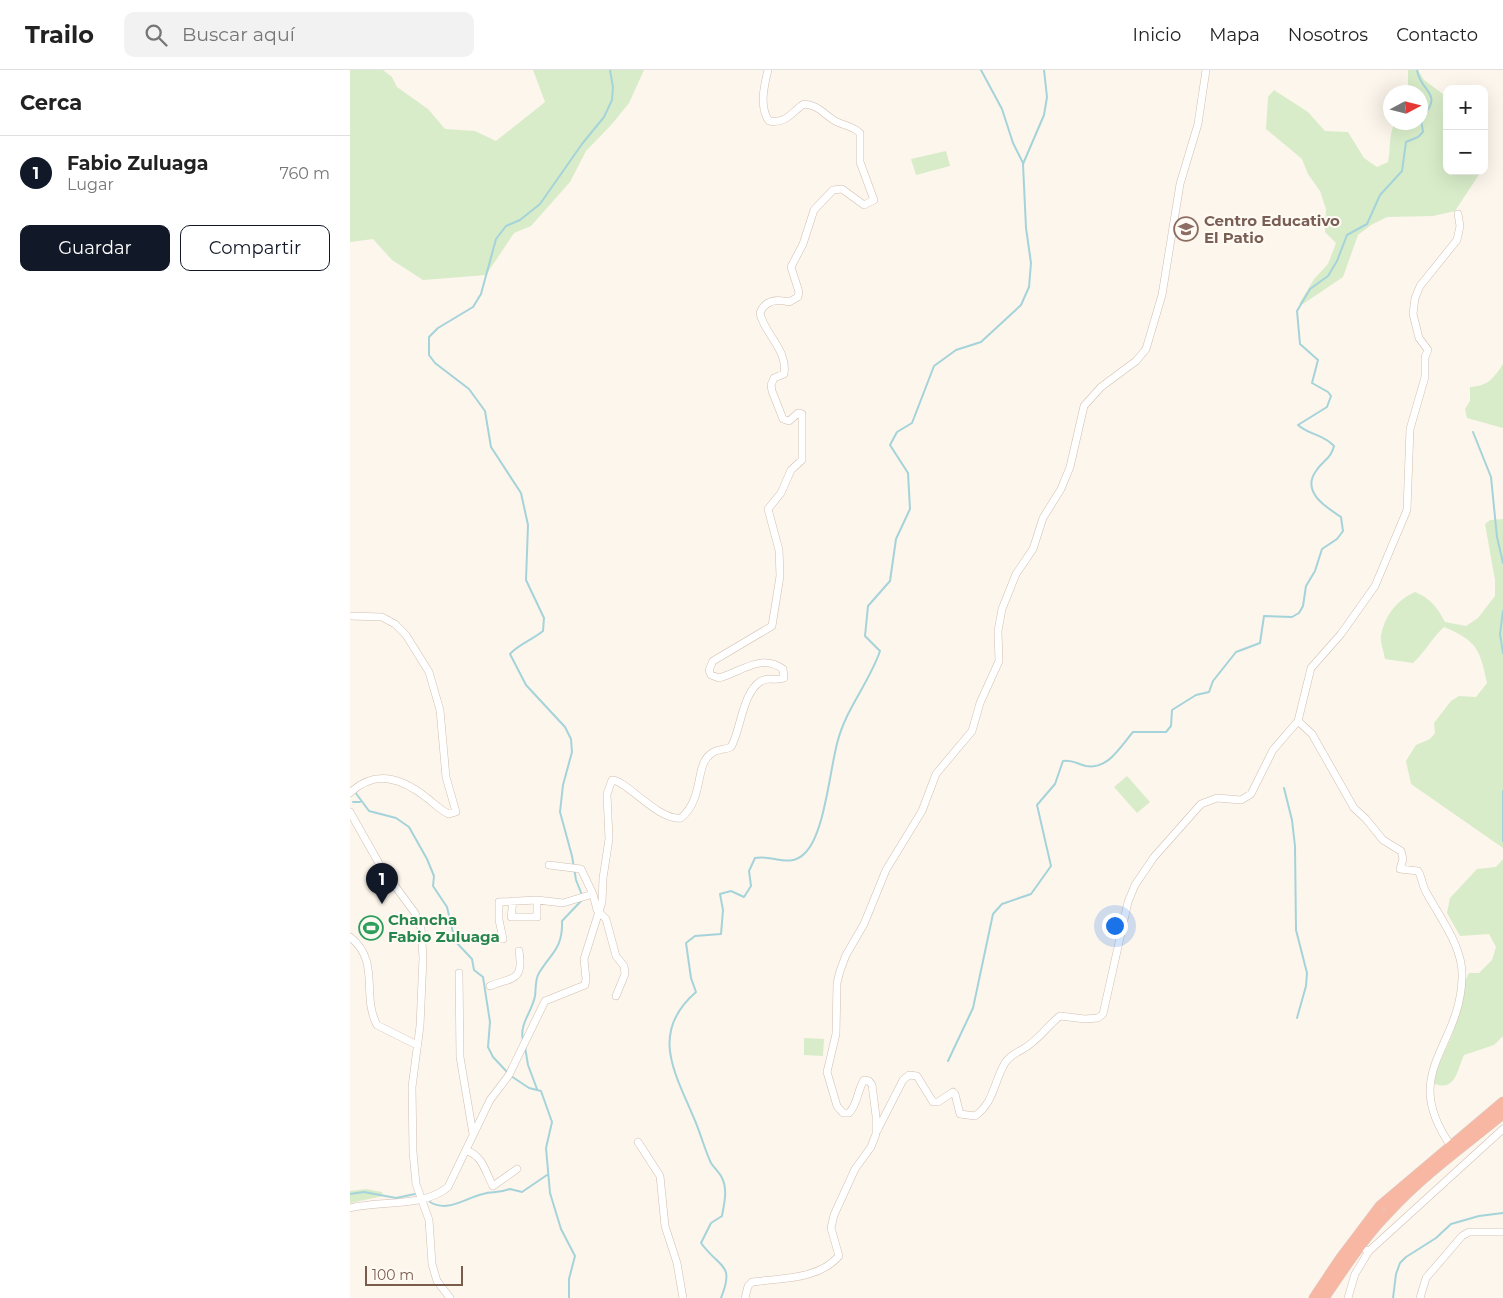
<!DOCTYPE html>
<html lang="es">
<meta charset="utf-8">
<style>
body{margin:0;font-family:Montserrat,sans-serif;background:#f2f2f2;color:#222}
.controls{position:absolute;right:15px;top:15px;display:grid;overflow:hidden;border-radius:10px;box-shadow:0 5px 20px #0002}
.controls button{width:45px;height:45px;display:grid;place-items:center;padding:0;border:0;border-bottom:1px solid #e0e0e0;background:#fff;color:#222;font:25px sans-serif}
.compass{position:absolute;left:1033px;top:15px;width:45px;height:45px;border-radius:50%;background:#fff;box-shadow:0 5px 20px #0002;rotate:83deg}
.scale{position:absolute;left:15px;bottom:12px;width:98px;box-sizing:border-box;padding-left:5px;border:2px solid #7a5c4d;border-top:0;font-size:14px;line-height:18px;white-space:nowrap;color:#7a5c4d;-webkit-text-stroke:4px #fffaf3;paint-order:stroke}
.you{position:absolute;left:764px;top:855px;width:18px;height:18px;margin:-12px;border:4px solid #fff;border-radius:50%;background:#1a73e8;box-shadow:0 0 0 8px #1a73e833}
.badge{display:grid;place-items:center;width:32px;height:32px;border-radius:50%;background:#111827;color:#fff;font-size:16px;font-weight:700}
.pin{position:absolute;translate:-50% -41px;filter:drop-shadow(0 1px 2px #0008)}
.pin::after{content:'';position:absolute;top:26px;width:18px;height:15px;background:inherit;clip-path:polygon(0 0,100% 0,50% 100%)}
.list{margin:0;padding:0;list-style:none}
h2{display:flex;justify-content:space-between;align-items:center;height:65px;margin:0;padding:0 20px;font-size:21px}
h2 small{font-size:16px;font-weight:400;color:#767676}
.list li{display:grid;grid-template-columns:32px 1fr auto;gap:15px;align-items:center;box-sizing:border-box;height:75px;padding:0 20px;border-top:1px solid #e0e0e0}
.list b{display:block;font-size:19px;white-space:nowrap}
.list p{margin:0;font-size:16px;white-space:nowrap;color:#767676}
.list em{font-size:16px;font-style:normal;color:#767676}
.actions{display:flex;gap:10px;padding:15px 20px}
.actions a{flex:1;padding:11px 0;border:1px solid #111827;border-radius:10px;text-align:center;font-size:18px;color:#111827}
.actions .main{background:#111827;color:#fff}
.icon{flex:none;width:28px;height:28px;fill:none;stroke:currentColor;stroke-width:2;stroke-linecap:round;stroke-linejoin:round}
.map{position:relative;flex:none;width:1153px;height:1228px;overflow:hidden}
header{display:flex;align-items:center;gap:30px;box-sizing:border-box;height:70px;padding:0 25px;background:#fff;border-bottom:1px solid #e0e0e0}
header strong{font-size:24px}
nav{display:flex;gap:28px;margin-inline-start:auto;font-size:18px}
.search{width:350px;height:45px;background:#f2f2f2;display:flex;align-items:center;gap:12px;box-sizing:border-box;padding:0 18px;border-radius:10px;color:#767676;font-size:19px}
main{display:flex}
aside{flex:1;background:#fff}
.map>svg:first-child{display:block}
.green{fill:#d8ecc9}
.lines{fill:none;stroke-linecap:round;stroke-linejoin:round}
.stream{stroke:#a5d3da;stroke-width:2}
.minor-casing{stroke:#d1beb0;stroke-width:8}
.highway-casing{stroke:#dad1cd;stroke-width:11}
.minor{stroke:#fff;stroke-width:7}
.highway{stroke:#f7b7a3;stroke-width:10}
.labels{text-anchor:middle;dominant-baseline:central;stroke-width:4;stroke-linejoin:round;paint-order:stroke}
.education-label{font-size:15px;font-weight:bold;fill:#785e54;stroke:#fffaf3;text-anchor:start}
.leisure-label{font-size:15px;font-weight:bold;fill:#27864d;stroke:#fffaf3;text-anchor:start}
</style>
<header>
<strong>Trailo</strong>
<div class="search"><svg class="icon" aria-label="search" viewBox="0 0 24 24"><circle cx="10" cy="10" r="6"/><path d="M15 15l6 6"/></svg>Buscar aquí</div>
<nav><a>Inicio</a><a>Mapa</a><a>Nosotros</a><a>Contacto</a></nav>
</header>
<main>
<aside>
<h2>Cerca<small></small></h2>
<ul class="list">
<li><span class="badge">1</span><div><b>Fabio Zuluaga</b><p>Lugar</p></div><em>760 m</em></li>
</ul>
<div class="actions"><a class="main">Guardar</a><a>Compartir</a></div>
</aside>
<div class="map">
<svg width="1153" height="1228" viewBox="0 0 1153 1228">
<rect width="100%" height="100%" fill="#fdf6ec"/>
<path class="green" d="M0,0h33l9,7 5,10 31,22 17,20 30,2 21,10 49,-39 -12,-32h111l-15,33 -17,21 -26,27 -16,31 -39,44 -17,7 -28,42 -63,5 -31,-20 -19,-21 -23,3z
M1058,0h10l6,10 23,17v74h33v2l-25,38 -22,5 -46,1 -16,8 -13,10 -15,42 -40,27h-4l15,-25 14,-15 8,-21 -11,-11 1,-23 -6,-18 -12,-17 -6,-15 -36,-30 2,-32 6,-7 34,22 17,19 23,1 16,26 13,9 11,-5c3,-15 0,-26 7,-39l25,-1v-30h-12z
M596,81l4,15 -34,9 -5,-16z
M1153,294v64l-36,-10 -2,-9 5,-8v-14c18,-1 24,-9 33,-23z
M1153,449v329l-92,-64 -5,-23 10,-16 14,-6 5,-6 -1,-10 17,-22 8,-5 17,1 11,-14c-7,-34 -10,-42 -43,-56 -12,11 -19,25 -31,36l-28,-4c-1,-7 -5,-17 -4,-24 4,-20 16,-35 34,-43 15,6 23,16 30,30l21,4 12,-8 17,-22v-16l-10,-56 5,-4z
M777,706l23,26 -13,11 -23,-26z
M1153,789v177l-9,9 -30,10c-6,12 -8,39 -31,28v-6l20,-44 13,-54 3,-6h10l13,-13 4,-13 -7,-13 -29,2 -13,-23 3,-15 27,-29 19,-2z
M24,846l9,13 -16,11 -9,-13z
M454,968l20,1 -1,17 -19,-1z
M16,1119l16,3 1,4 -33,7v-12z"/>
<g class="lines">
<path class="stream" d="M631,0l21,39 11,34 10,20
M1123,362l18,45 6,60 6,26
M1153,541l-3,23 3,19
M934,718l8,32 3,26 1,84 11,43 -1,13 -9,32
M1153,721v50
M5,722l14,19 27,7 13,9 18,32 7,17 -1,10 14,21 8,34 17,18 2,11 9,7 7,45 -2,25 5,10 15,16
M3,732h7
M232,825l-6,-15 -4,-24 -12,-44 3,-27 9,-33 -1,-13 -6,-12 -39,-42 -16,-31c9,-10 22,-14 33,-23l1,-13 -18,-38 2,-55 -7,-32 -30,-46 -6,-36 -16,-22 -34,-26 -6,-8v-18l9,-9 35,-21 8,-13 15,-55 10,-13 14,-6 20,-16 42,-60 22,-27 8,-17 1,-13 -3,-17
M173,970c-4,-16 9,-28 12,-44 1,-7 0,-17 4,-23 13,-21 24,-25 23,-52l20,-21
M175,977l3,18 9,24
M598,991l25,-53 20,-94 9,-10 29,-10 20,-28 -14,-61 18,-21 8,-23c9,-2 14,3 23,5 22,4 34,-19 47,-34h33l5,-6 1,-16 24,-15 13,-3 4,-11 23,-29 24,-9 4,-27 28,1 7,-4 4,-7 3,-20 9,-15 7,-22 15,-10 6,-8 -2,-14c-15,-10 -40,-25 -25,-46 7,-11 15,-12 18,-25 -11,-12 -25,-11 -36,-21l29,-18 4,-11 -3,-4 -16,-9 6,-23 -18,-16 -3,-33 13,-22 18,-13 9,-15 10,-26 20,-11 13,-29 22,-24 4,-29 12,-5 5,-5 -2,-13c24,-27 0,-25 -4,-49
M161,1006l18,12 12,3 11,31 -6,26 4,45 11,36 14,27 -6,23v19
M0,1124l14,-2 32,6 19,-4
M80,1132c18,11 35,-4 53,-8 10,-3 14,0 27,-5l12,3 25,-17
M371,1228c14,-35 -1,-29 -20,-55l10,-20 11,-7c2,-12 6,-26 0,-38 -2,-5 -8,-10 -11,-15 -7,-15 -11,-32 -18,-47 -19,-45 -43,-84 3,-124l-5,-14 -5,-35 9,-7 26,-2 2,-24 -3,-16 11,-3 13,6 7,-11 -2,-15 6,-13c17,-4 35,11 50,-5 20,-19 25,-86 33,-113 9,-33 31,-57 42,-89l-15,-15 3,-30 22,-25 6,-42 14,-30 -2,-36 -18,-28 7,-13 15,-9 22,-57 22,-16 25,-8 40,-37 8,-18 2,-24 -5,-35 -3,-64 21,-49 3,-18 -3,-27
M1043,1228l3,-24 4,-11 6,-6 30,-19 15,-14 28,-8 24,-3"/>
<g class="minor-casing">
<path id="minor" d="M0,546l32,1 13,7 11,11 23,37 11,38 6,67 10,35 -7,2c-9,-4 -14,-10 -22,-16 -25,-20 -52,-29 -77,-5
M948,651l14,13 42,74 12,11 17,21 18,11 2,8 -3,10 18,2c4,6 4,14 8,21 13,24 38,56 36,86 -2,71 -63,94 -11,168
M0,742l31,55 34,46 6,15 2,30 -3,68 -8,61 1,65 3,32 13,36 3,44 5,17 13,17
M199,795l32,4 12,25 4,16 9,9 10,37 8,10 1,8 -9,22
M163,831l-2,16h26v-17
M0,867c31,24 11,58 27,88l40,20
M153,869l-4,-19v-18l38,-2 26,3 30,-9
M109,903l1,84 13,77
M140,916c22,-9 34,-4 29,-35
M527,1061l26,-51 6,-5 8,1 16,26h5l15,-10 2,2 5,20 15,2c19,-13 19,-35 30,-53 4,-7 11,-10 18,-14 15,-8 24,-23 37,-33l25,3 13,-1 5,-4 25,-112 7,-17 19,-28 47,-53 16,-6 24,2 10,-6 22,-44 25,-29 13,-53 30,-34 34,-48 32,-76 3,-81 15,-52v-20l3,-7 -9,-12 -6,-24 2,-16 5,-12 37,-46 3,-14 -2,-12
M288,1072l22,34 5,50 12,37 6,35
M116,1080c18,7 19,22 27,36l24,-17
M0,1138c29,-8 74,0 98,-21l42,-87 19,-25 36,-74 40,-16 1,-6 -2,-20 18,-57 1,-24 6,-39 -2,-45 5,-14c13,-1 46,41 69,38 24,-20 13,-54 31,-65 5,-4 13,-3 19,-6 10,-17 11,-54 30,-66 8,-4 15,0 23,-3l-1,-9c-22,-16 -42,3 -64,9l-8,-3 -2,-5 4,-9 59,-35 8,-50 -1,-26 -11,-41 13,-16 10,-23 11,-10v-46l-4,-1 -9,8 -6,-2 -11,-28 -1,-6 3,-7 10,-4c4,-25 -20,-40 -24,-61 5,-13 17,-14 29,-11l9,-5 1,-5 -8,-25 12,-23 11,-34 19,-20 9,-1 22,16 10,-5 -14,-38v-29c-9,-8 -16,-7 -25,-12 -12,-7 -16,-16 -31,-17 -13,8 -17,20 -35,17 -10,-14 -5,-35 -1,-51
M1019,1181l134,-122
M395,1228l3,-12 4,-4c30,-4 66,-2 87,-26l-8,-28 3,-13 21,-46 16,-22 5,-13v-18l-4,-31 -3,-4 -5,-1c-7,11 -6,24 -15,33h-6l-6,-7 -10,-34 9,-38 1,-51 3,-12 6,-16 18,-31 22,-54 36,-59 14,-37 36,-43 8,-28 19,-42 -1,-30 4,-22 14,-35 17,-25 10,-31 18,-29 9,-22 14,-61 17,-19 35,-26 10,-12 16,-54 18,-111 18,-60 8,-54
M998,1228l7,-24 14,-23 -3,-1
M1070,1228l6,-20 36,-42 7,-4h34"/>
</g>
<g class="highway-casing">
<path id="highway" d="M964,1228l26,-39 40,-53 123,-104
M974,1228c20,-29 40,-61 65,-86 34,-37 75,-66 114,-98"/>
</g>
<use href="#minor" class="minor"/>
<use href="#highway" class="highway"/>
</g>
<defs>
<g id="school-ring" transform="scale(1.25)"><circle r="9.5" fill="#fffaf3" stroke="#8d6e63" stroke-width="1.5"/><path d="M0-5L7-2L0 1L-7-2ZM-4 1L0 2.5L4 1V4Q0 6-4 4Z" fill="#8d6e63"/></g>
<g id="stadium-ring" transform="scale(1.25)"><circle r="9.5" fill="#fffaf3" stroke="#2e9e5b" stroke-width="1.5"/><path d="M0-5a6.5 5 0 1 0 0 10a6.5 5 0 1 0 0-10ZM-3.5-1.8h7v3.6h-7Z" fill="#2e9e5b"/></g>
</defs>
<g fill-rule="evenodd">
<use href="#school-ring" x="836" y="159"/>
<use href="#stadium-ring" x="21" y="858"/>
</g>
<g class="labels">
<g class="education-label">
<text x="854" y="150">Centro Educativo<tspan x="854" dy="17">El Patio</tspan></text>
</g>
<g class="leisure-label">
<text x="38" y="849">Chancha<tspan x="38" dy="17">Fabio Zuluaga</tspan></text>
</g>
</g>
</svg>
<div class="controls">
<button>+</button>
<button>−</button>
</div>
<svg class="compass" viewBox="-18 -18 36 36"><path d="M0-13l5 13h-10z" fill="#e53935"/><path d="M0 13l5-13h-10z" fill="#767676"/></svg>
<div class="scale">100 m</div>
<div class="you"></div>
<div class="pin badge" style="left:32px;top:834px">1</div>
</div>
</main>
